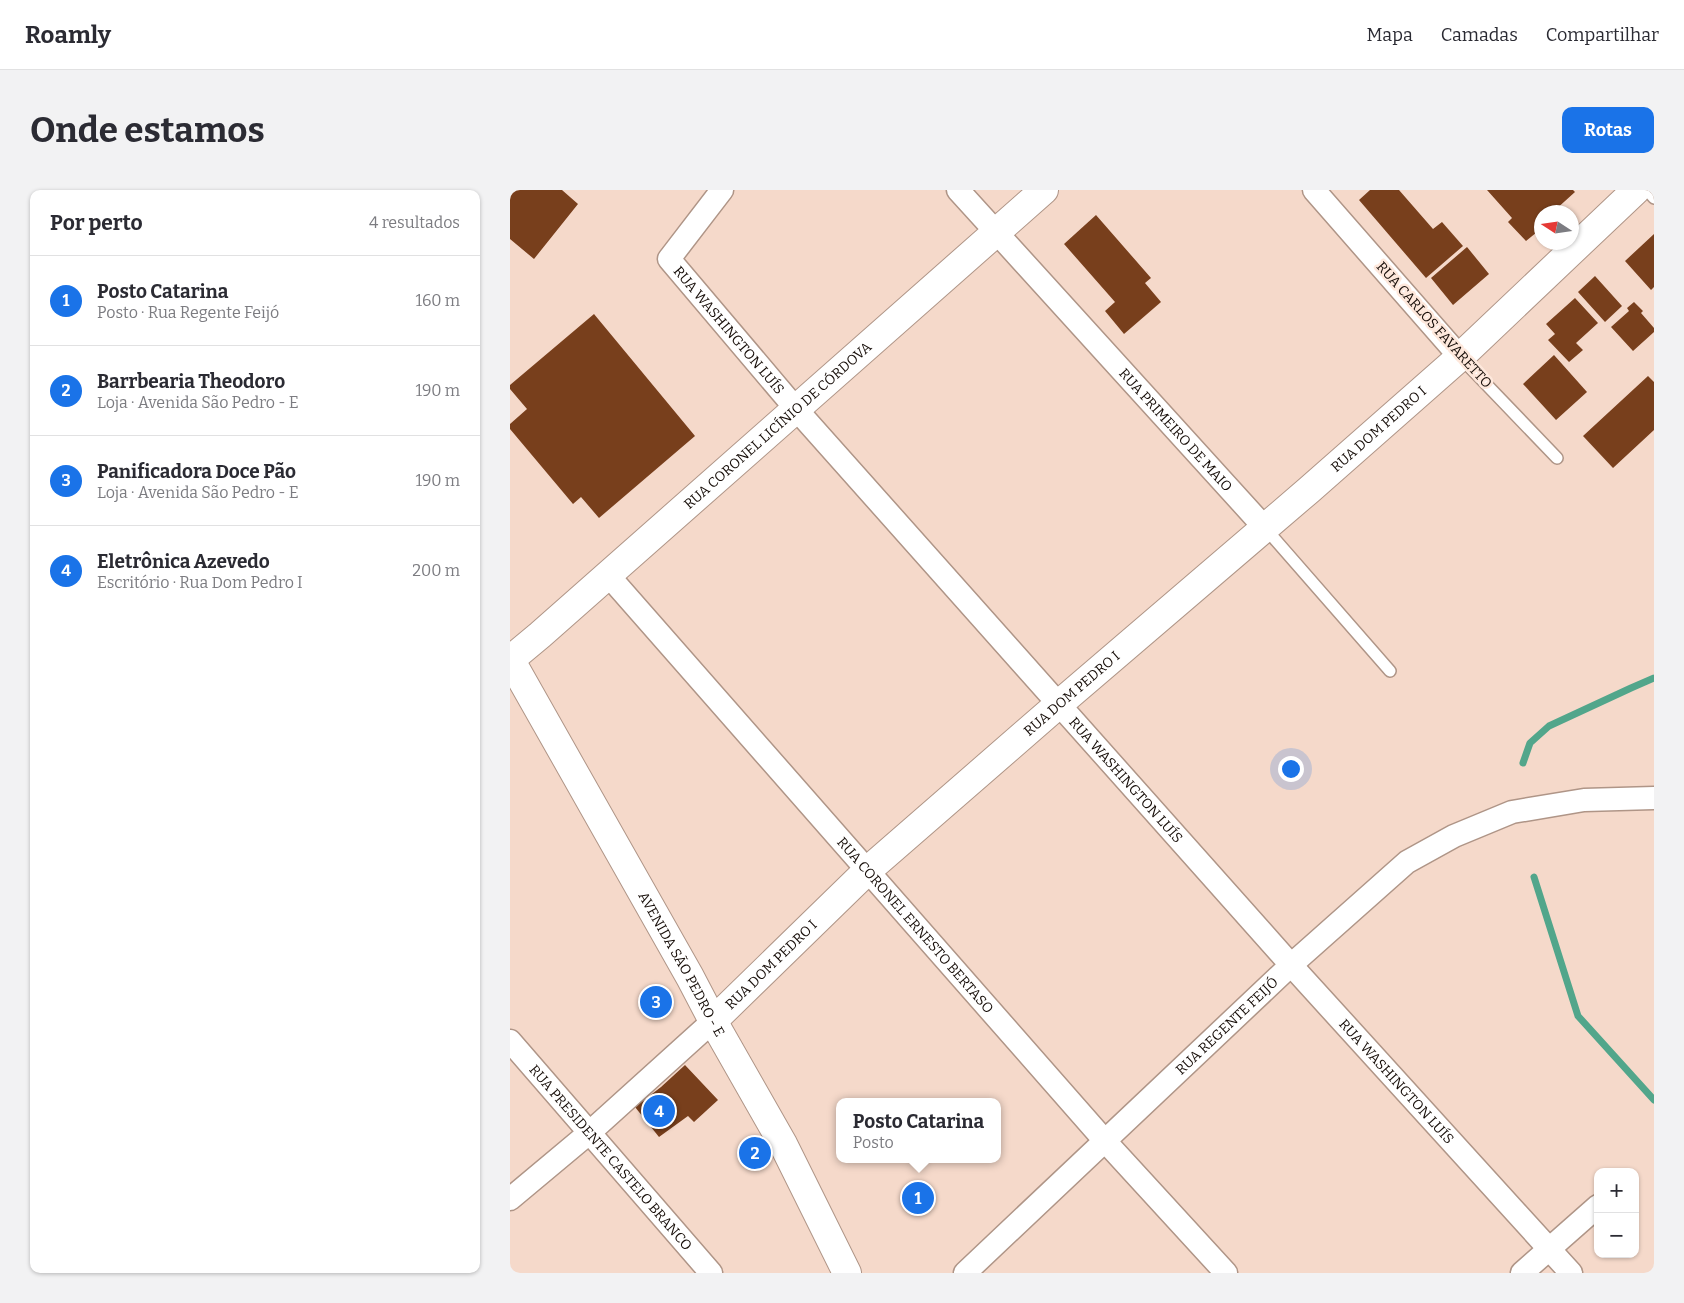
<!DOCTYPE html>
<html lang="pt">
<meta charset="utf-8">
<style>
body{margin:0;font-family:Bitter,serif;background:#f2f2f3;color:#2b2b33}
.controls{position:absolute;right:15px;bottom:15px;display:grid;overflow:hidden;border-radius:10px;box-shadow:0 1px 4px #0004}
.controls button{width:45px;height:45px;display:grid;place-items:center;padding:0;border:0;border-bottom:1px solid #e1e1e2;background:#fff;color:#2b2b33;font:25px sans-serif}
.compass{position:absolute;left:1024px;top:15px;width:45px;height:45px;border-radius:50%;background:#fff;box-shadow:0 1px 4px #0004;rotate:282deg}
.you{position:absolute;left:780px;top:578px;width:18px;height:18px;margin:-12px;border:4px solid #fff;border-radius:50%;background:#1a73e8;box-shadow:0 0 0 8px #1a73e833}
.badge{display:grid;place-items:center;width:32px;height:32px;border-radius:50%;background:#1a73e8;color:#fff;font-size:16px;font-weight:700}
.pin{position:absolute;translate:-50% -50%;border:2px solid #fff;box-shadow:0 1px 5px #0006}
.popup{position:absolute;left:326px;top:908px;width:165px;height:65px;box-sizing:border-box;display:grid;place-content:center;border-radius:10px;background:#fff;filter:drop-shadow(0 1px 4px #0005);font-size:16px;white-space:nowrap;color:#7c7c81}
.popup b{font-size:19px;color:#2b2b33}
.popup::after{content:'';position:absolute;left:50%;top:100%;margin-left:-10px;border:10px solid transparent;border-top-color:#fff}
.list{margin:0;padding:0;list-style:none}
h2{display:flex;justify-content:space-between;align-items:center;height:65px;margin:0;padding:0 20px;font-size:21px}
h2 small{font-size:16px;font-weight:400;color:#7c7c81}
.list li{display:grid;grid-template-columns:32px 1fr auto;gap:15px;align-items:center;box-sizing:border-box;height:90px;padding:0 20px;border-top:1px solid #e1e1e2}
.list b{display:block;font-size:19px;white-space:nowrap}
.list p{margin:0;font-size:16px;white-space:nowrap;color:#7c7c81}
.list em{font-size:16px;font-style:normal;color:#7c7c81}
.map{position:relative;flex:none;width:1144px;height:1083px;overflow:hidden;border-radius:10px}
header{display:flex;align-items:center;gap:30px;box-sizing:border-box;height:70px;padding:0 25px;background:#fff;border-bottom:1px solid #e1e1e2}
header strong{font-size:24px}
nav{display:flex;gap:28px;margin-inline-start:auto;font-size:18px}
.intro{display:flex;align-items:center;justify-content:space-between;box-sizing:border-box;height:120px;padding:0 30px}
h1{margin:0;font-size:35px}
.button{padding:12px 22px;border-radius:10px;background:#1a73e8;color:#fff;font-size:18px;font-weight:700}
main{display:flex;gap:30px;padding:0 30px}
aside{flex:1;background:#fff;border-radius:10px;box-shadow:0 1px 4px #0004}
.map>svg:first-child{display:block}
.lines{fill:none;stroke-linecap:round;stroke-linejoin:round}
.stream{stroke:#52a68b;stroke-width:7}
.building{fill:#783f1c}
.lane-casing{stroke:#af9587;stroke-width:14}
.street-casing{stroke:#af9587;stroke-width:25}
.secondary-casing{stroke:#af9587;stroke-width:30}
.lane{stroke:#fff;stroke-width:11}
.street{stroke:#fff;stroke-width:22}
.secondary{stroke:#fff;stroke-width:28}
.labels{text-anchor:middle;dominant-baseline:central;stroke-width:5;stroke-linejoin:round;paint-order:stroke}
.street-label{font-size:14px;fill:#150c07;stroke:#fee8dc}
</style>
<header>
<strong>Roamly</strong>
<nav><a>Mapa</a><a>Camadas</a><a>Compartilhar</a></nav>
</header>
<div class="intro"><h1>Onde estamos</h1><a class="button">Rotas</a></div>
<main>
<aside>
<h2>Por perto<small>4 resultados</small></h2>
<ul class="list">
<li><span class="badge">1</span><div><b>Posto Catarina</b><p>Posto · Rua Regente Feijó</p></div><em>160 m</em></li>
<li><span class="badge">2</span><div><b>Barrbearia Theodoro</b><p>Loja · Avenida São Pedro - E</p></div><em>190 m</em></li>
<li><span class="badge">3</span><div><b>Panificadora Doce Pão</b><p>Loja · Avenida São Pedro - E</p></div><em>190 m</em></li>
<li><span class="badge">4</span><div><b>Eletrônica Azevedo</b><p>Escritório · Rua Dom Pedro I</p></div><em>200 m</em></li>
</ul>
</aside>
<div class="map">
<svg width="1144" height="1083" viewBox="0 0 1144 1083">
<rect width="100%" height="100%" fill="#f5d9ca"/>
<g class="lines">
<path class="stream" d="M1013,573l7,-20 19,-17 82,-38 23,-10
M1024,687l44,139 76,84"/>
</g>
<path class="building" d="M1,0h51l16,14 -44,55 -24,-20v-47z
M860,0h29l34,39 9,-7 21,24 -37,32 -67,-78z
M977,0h86l2,2 -21,19 1,1h-13v16l-16,13 -18,-19 4,-4z
M586,25l55,63 -6,5 16,19 -37,32 -19,-23 10,-9 -51,-58z
M1144,44v53l-3,3 -26,-29z
M957,57l22,27 -36,31 -22,-27z
M1085,86l27,30 -17,16 -27,-30z
M1065,108l23,25 -22,20 7,7 -14,12 -21,-22 7,-6 -9,-10z
M1124,112l9,9 -2,2 13,15v4l-21,19 -22,-24 18,-16 -2,-3z
M84,124l101,122 -96,82 -18,-21 -8,7 -63,-75v-5l17,-15 -17,-20v-4z
M1044,165l33,37 -31,28 -33,-36z
M1138,186l6,6v48l-41,38 -30,-32z
M175,875l33,35 -24,22 -6,-6 -29,21 -24,-30 26,-20z
M246,954l8,10 -9,8 -8,-10z"/>
<g class="lines">
<g class="lane-casing">
<path id="lane" d="M1137,0l7,8
M950,167l97,101
M755,338l125,143"/>
</g>
<g class="street-casing">
<g id="street">
<path id="s1" d="M212,0l-53,69 127,150 495,556 280,308"/>
<path id="s2" d="M448,0l307,338"/>
<path d="M804,0l146,167"/>
<path id="s3" d="M98,385l497,566 121,132"/>
<path id="s4" d="M0,851l201,232"/>
<path d="M0,1009l79,-66 124,-112"/>
<path id="s5" d="M455,1083l326,-308 116,-103 47,-26 58,-24 72,-12 70,-2"/>
<path d="M1012,1083l76,-67"/>
</g>
</g>
<g class="secondary-casing">
<g id="secondary">
<path id="s6" d="M0,469l180,318 23,44 70,123 64,129"/>
<path id="s7" d="M0,470l30,-25 504,-445"/>
<path id="s8" d="M203,831l154,-150 192,-167 250,-214 151,-133 176,-167"/>
</g>
</g>
<use href="#lane" class="lane"/>
<use href="#street" class="street"/>
<use href="#secondary" class="secondary"/>
</g>
<g class="labels">
<g class="street-label">
<text transform="translate(924 135) rotate(48)">RUA CARLOS FAVARETTO</text>
<text stroke="none"><textPath href="#s1" startOffset="180">RUA WASHINGTON LUÍS</textPath></text>
<text stroke="none"><textPath href="#s7" startOffset="356">RUA CORONEL LICÍNIO DE CÓRDOVA</textPath></text>
<text stroke="none"><textPath href="#s2" startOffset="324">RUA PRIMEIRO DE MAIO</textPath></text>
<text stroke="none"><textPath href="#s8" startOffset="891">RUA DOM PEDRO I</textPath></text>
<text stroke="none"><textPath href="#s8" startOffset="486">RUA DOM PEDRO I</textPath></text>
<text stroke="none"><textPath href="#s1" startOffset="780">RUA WASHINGTON LUÍS</textPath></text>
<text stroke="none"><textPath href="#s3" startOffset="466">RUA CORONEL ERNESTO BERTASO</textPath></text>
<text stroke="none"><textPath href="#s6" startOffset="350">AVENIDA SÃO PEDRO - E</textPath></text>
<text stroke="none"><textPath href="#s8" startOffset="81">RUA DOM PEDRO I</textPath></text>
<text stroke="none"><textPath href="#s5" startOffset="360">RUA REGENTE FEIJÓ</textPath></text>
<text stroke="none"><textPath href="#s1" startOffset="1185">RUA WASHINGTON LUÍS</textPath></text>
<text stroke="none"><textPath href="#s4" startOffset="154">RUA PRESIDENTE CASTELO BRANCO</textPath></text>
</g>
</g>
</svg>
<div class="controls">
<button>+</button>
<button>−</button>
</div>
<svg class="compass" viewBox="-18 -18 36 36"><path d="M0-13l5 13h-10z" fill="#e53935"/><path d="M0 13l5-13h-10z" fill="#7c7c81"/></svg>
<div class="you"></div>
<div class="pin badge" style="left:408px;top:1008px">1</div>
<div class="popup"><b>Posto Catarina</b>Posto</div>
<div class="pin badge" style="left:245px;top:963px">2</div>
<div class="pin badge" style="left:146px;top:812px">3</div>
<div class="pin badge" style="left:149px;top:921px">4</div>
</div>
</main>
